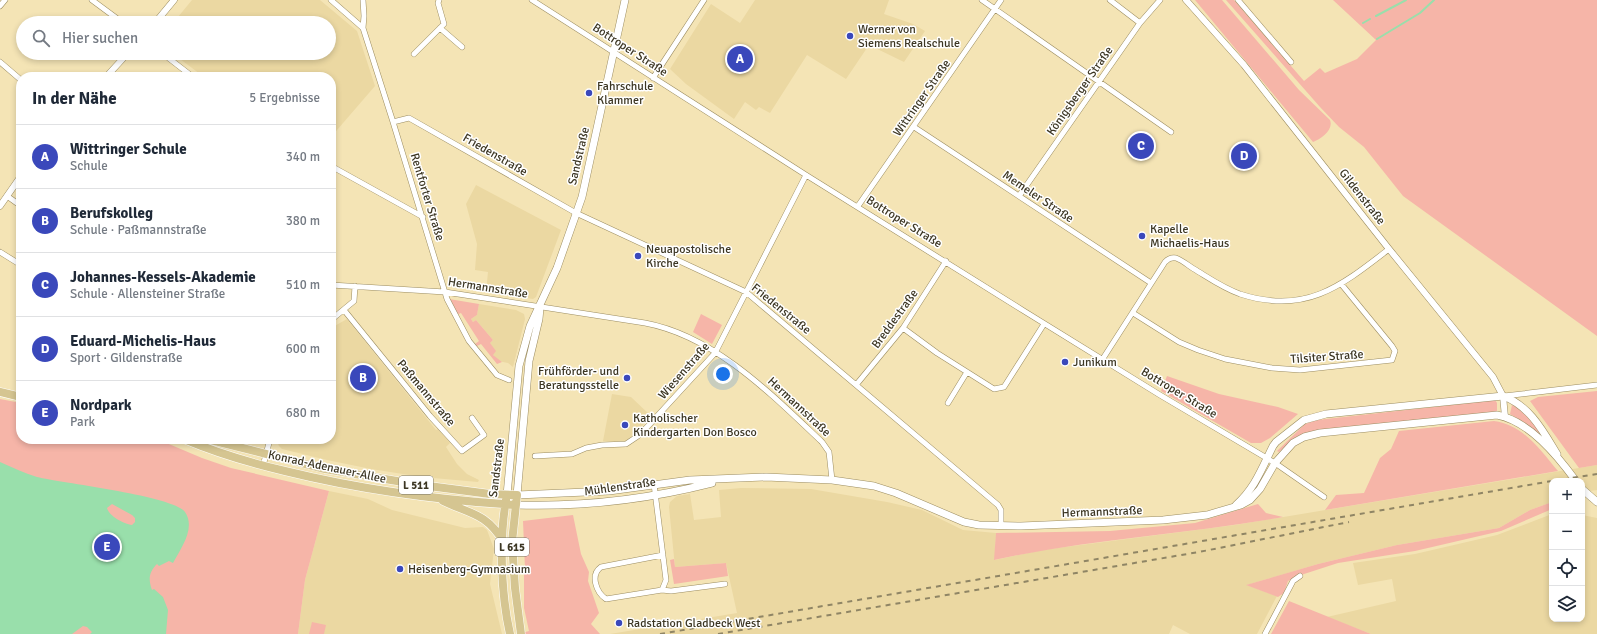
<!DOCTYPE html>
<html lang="de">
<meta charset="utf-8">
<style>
body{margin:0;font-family:Signika,sans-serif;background:#f6f6f7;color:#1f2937}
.controls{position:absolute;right:12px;bottom:12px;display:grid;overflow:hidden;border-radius:8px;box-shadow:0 2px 6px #0003}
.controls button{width:36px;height:36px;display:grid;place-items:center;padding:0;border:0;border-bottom:1px solid #e0e1e3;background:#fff;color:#1f2937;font:20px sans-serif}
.you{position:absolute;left:723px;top:374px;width:14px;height:14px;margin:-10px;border:3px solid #fff;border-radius:50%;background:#1a73e8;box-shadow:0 0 0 6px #1a73e833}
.badge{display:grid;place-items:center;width:26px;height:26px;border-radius:50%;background:#3a48bb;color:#fff;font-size:13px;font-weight:700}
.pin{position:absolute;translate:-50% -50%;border:2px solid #fff;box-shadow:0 1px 4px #0006}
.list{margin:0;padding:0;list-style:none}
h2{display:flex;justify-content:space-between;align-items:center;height:52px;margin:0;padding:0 16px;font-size:17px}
h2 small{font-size:13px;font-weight:400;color:#747a83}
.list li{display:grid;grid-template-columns:26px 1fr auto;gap:12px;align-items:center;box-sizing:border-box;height:64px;padding:0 16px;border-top:1px solid #e0e1e3}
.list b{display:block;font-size:15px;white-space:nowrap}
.list p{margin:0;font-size:13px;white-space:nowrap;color:#747a83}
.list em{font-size:13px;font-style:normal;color:#747a83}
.icon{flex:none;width:22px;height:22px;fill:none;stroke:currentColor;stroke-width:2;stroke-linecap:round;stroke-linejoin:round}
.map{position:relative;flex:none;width:1597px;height:634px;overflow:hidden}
.search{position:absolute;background:#fff;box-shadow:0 2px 6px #0003;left:16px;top:16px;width:320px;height:44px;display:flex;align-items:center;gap:10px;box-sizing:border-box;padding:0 14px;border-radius:22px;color:#747a83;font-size:15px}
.panel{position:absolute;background:#fff;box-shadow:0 2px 6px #0003;left:16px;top:72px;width:320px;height:372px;border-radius:16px}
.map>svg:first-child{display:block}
.built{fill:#ebd8a2}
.green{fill:#f6b5a8}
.water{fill:#99dfab;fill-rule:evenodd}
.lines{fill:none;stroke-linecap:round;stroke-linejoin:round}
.stream{stroke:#99dfab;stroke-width:2}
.minor-casing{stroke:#9c8d61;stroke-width:6}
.tertiary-casing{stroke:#9c8d61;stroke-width:7}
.secondary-casing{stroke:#9c8d61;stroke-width:8}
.primary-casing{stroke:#fff;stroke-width:9}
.minor{stroke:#fff;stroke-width:5}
.tertiary{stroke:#fff;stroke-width:6}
.secondary{stroke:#fff;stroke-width:7}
.primary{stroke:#d5c591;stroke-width:8}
.rail{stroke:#8f8565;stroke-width:2;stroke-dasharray:5 5;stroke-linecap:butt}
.poi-dot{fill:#3a48bb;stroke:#fff;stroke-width:1.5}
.labels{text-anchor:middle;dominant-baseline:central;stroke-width:3;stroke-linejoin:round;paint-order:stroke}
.shield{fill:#fff;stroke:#767265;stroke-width:1}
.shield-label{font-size:11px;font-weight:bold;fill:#3c3623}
.poi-label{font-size:12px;fill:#3c3623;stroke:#fff;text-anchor:start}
.street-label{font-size:12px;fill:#3c3623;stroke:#fff}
</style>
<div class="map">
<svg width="1597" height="634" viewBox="0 0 1597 634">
<rect width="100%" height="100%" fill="#f4e4b5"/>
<path class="built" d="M192,0h128l37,31 18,55 -44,51v-60h-127l-32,-24h157v-30h-156z
M755,0h134l-5,14 29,10 12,7 -21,31 -35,-17 -23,34 -39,-24 -37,58 -11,-6 -3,3 -11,-8 -11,17 -48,-35 -16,-15 41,-65 29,19z
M476,185l85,45 -25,67 -3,2 -47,-7 2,-20 -13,-2 2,-26 -11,-40z
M479,304l37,6 8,4 1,5 -12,48 -5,-4 -10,-2 -5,-6 -3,-12 3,-3 -17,-20 -3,2 -2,-3 6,-4z
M347,319l89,111 2,-1 12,14 -4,4 11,17 10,10 12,6 -1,2 -56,-5 -51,-8 -44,-9 -45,-11 -3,-3 -3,-7h55v-111z
M612,394l19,3 20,19 -17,19 -8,6h-23z
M1597,465v25l-15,2v-11h-30v21l-22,8 -31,18 -102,17 -79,19 -71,21 30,11 -20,38h-67l-17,-9 -4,9h-559l127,-21 -11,-50 -51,4 -6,-60 1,-5 7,-6 13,-2 4,26 27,-3 -2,-27 22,-2 70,1 76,13 35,8 41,20 33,3 -1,27 47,-10 193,-25z
M329,491l39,8 24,11 73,18 18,-1 4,3 7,19 -4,35 12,50h-204l7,-54z
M1552,514v105h30v-104l15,3v116h-226l-44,-17 69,-16 -4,-22 -34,6 -5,-22 62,-9 82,-19z"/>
<path class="green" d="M1195,0h27l77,90 31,30c4,10 -9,19 -17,22z
M1226,0h8l70,81 16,-13 5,5 32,-14 19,-19 -43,-40h264v336l-194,-140 -39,-49 -25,-20 -19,-20z
M449,299l30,5 -2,11 -6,4 2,3 3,-2 17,20 -3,3 6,8 -3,4 9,7 -5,2 -16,-20 -4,2 -2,-2 4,-3 -18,-28 -5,2z
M701,314l21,11 -10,19 -19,-12z
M1167,376l52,18 59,13 20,7 -28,24 -9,5h-10l-90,-52z
M1597,391v74l-18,3 -49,-67 8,-4z
M0,399l21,4v36h136l45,19 29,10 98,23 -24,89 -7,54h-298z
M1495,400l2,3v9l-157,17 -53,16 -8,7 -2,-1 28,-27 12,-4z
M1512,405l12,6 35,46 -36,-35 -13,-8z
M1494,421c30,4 46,29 64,50l-233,39 11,-15 28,-2 16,-35 11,-9 8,-18z
M1552,502v7l-51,22 -86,20 -77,12 -37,12 -13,6 -4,12 -6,4 -32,-12 72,-21 79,-19 102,-17 31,-18z
M1258,504l8,9 17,4c-96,17 -194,22 -289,43l2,-27 114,-2 85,-8z
M573,515l8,39 8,18 -1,9 11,32 -8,11 9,10h-82l11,-3 -5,-23v-38l1,-1 -2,-48z
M674,559l1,8 51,-4 2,13 -54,8 -4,-24z
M1289,601l82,33h-100z
M312,622l14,3 -2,9h-15z"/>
<path class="water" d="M0,462c12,5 24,11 37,15 25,6 137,19 148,35 11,16 -4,36 -12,51l-4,-2 -10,5 -2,-2c-8,8 -9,15 -5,26l2,-1 9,8 5,13 -2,24h-76l2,-2 -5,-5 -4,-1 -11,8h-72zM112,504l20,11 3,3v4l-3,3c-8,-1 -23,-9 -25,-17z"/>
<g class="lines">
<path class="stream" d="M1376,16l30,-16
M1363,23l7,-4
M1377,39l43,-26 14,-13"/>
<g class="minor-casing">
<path id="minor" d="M92,0l31,23
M331,0l32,28
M363,0l1,16 -1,12 30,94 54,177 22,42 28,34 12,5
M532,0l274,175 218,136 136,84 115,68 49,34
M982,0l189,132
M1110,0l30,23
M1238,0l53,62
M0,6l5,-6
M440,28l22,19
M162,53l31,24
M414,54l30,-30 -6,-21 1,-3
M0,62l21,18
M653,78l51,-78
M393,122l16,-4 167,95 170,79 252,213 3,5v16
M914,127l237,156
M331,166l92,51
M7,196l14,10
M1019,196l121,-173 20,-23
M858,206l143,-206
M0,252l21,13
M331,285l114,7 200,31c70,13 127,72 177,119l7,10 3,28
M344,310l86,106 32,35 22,-16 -12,-17
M1133,313l46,29 19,8 27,9 47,9 28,2 92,-10 3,-9 -3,-5 -50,-61
M331,320l23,-19 1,-15
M903,328l34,25 57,36 10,-2 40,-63
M1102,360l63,-98c3,-3 6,-5 11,-4 6,2 13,8 18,11 15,9 29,19 46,25 65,21 100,-7 149,-45
M856,385l47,-57 43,-67
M1504,396l93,-11
M948,403l19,-31
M535,456l37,-2 14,-6 16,-3 24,-1 12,-8 11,-11 66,-72 91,-178
M263,466l7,-27
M654,484l12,96 -4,10
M663,555l-62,12c-11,8 -5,25 5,32l56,-9 9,1 54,-7
M1265,634l28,-53 7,-5"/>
</g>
<g class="tertiary-casing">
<path id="tertiary" d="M1186,0l58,65 145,184 104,128 10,19 2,21
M155,23l19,-23
M106,77l22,-24
M0,206l21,-30"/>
</g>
<g class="secondary-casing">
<path id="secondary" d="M540,308l-1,11 -10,42 -12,134 92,-4 81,-11 76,-3 66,3 42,6 22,7 68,29 15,3 42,1 142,-6 44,-5 34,-10 9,-5 10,-11 15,-26 18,-20 11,-6 16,-4 177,-18c32,6 60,40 79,66
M1582,489l15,13
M507,495l12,-129 11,-40 27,-58 25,-71 43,-197
M516,505c65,2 133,-6 196,-22
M1236,505c19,-17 26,-37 37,-59l3,-4 28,-22 22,-6 177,-18c27,10 40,35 54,58"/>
</g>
<g class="primary-casing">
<path id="primary" d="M0,392l21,5
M184,439c33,14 67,24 101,32 77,19 153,29 231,34
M207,439l118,30 96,16 69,9 27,1 -5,47 3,46 6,46
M506,500c-7,40 -5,94 4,134
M443,501c27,13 43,12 60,40"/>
</g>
<use href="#minor" class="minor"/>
<use href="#tertiary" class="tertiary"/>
<use href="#secondary" class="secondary"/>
<use href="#primary" class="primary"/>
<path class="rail" d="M1553,481l44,-7
M660,634l892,-153
M718,634l481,-82 150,-30"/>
</g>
<g class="poi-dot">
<circle cx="850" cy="36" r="4"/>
<circle cx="589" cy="93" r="4"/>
<circle cx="1142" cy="236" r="4"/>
<circle cx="638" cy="256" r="4"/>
<circle cx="1065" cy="362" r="4"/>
<circle cx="627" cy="378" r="4"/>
<circle cx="625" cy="425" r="4"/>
<circle cx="400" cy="569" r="4"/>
<circle cx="619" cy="623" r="4"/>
</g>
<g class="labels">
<g class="shield">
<rect x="399" y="476" width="34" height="18" rx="3"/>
<rect x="495" y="538" width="34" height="18" rx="3"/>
</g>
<g class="shield-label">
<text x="416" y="485">L 511</text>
<text x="512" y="547">L 615</text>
</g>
<g class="poi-label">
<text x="858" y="29">Werner von<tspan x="858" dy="14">Siemens Realschule</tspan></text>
<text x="597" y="86">Fahrschule<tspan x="597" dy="14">Klammer</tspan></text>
<text x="1150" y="229">Kapelle<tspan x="1150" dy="14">Michaelis-Haus</tspan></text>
<text x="646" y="249">Neuapostolische<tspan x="646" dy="14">Kirche</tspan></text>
<text x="1073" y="362">Junikum</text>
<text x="619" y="371" text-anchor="end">Frühförder- und<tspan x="619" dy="14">Beratungsstelle</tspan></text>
<text x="633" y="418">Katholischer<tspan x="633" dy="14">Kindergarten Don Bosco</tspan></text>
<text x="408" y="569">Heisenberg-Gymnasium</text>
<text x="627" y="623">Radstation Gladbeck West</text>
</g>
<g class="street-label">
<text transform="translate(630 50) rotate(33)">Bottroper Straße</text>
<text transform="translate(1080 91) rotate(-55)">Königsberger Straße</text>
<text transform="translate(922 98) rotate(-55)">Wittringer Straße</text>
<text transform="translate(495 155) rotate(30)">Friedenstraße</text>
<text transform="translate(579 156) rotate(-77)">Sandstraße</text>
<text transform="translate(427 197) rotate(73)">Rentforter Straße</text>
<text transform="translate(1038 197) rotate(34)">Memeler Straße</text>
<text transform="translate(1362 197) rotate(52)">Gildenstraße</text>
<text transform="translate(904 222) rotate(32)">Bottroper Straße</text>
<text transform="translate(488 288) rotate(9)">Hermannstraße</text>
<text transform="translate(781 309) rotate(39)">Friedenstraße</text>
<text transform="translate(895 319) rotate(-54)">Breddestraße</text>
<text transform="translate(1327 357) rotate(-4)">Tilsiter Straße</text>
<text transform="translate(684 371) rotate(-49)">Wiesenstraße</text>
<text transform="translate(426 393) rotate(50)">Paßmannstraße</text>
<text transform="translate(1179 393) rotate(31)">Bottroper Straße</text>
<text transform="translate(799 407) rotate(43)">Hermannstraße</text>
<text transform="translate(327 467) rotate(12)">Konrad-Adenauer-Allee</text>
<text transform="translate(497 468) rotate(-83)">Sandstraße</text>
<text transform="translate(620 487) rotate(-8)">Mühlenstraße</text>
<text transform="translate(1102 512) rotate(-2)">Hermannstraße</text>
</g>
</g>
</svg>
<div class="controls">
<button>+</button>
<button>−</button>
<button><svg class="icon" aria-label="locate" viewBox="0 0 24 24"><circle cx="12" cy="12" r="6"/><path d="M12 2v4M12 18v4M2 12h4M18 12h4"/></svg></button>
<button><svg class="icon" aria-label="layers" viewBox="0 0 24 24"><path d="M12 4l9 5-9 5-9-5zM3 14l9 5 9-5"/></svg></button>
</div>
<div class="you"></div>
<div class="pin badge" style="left:740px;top:59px">A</div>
<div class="pin badge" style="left:363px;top:378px">B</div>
<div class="pin badge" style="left:1141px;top:146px">C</div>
<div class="pin badge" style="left:1244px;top:156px">D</div>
<div class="pin badge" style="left:107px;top:547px">E</div>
<div class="search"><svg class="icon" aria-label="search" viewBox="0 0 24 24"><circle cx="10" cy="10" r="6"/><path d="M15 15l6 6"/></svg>Hier suchen</div>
<section class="panel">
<h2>In der Nähe<small>5 Ergebnisse</small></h2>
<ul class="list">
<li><span class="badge">A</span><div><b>Wittringer Schule</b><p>Schule</p></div><em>340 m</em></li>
<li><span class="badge">B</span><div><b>Berufskolleg</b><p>Schule · Paßmannstraße</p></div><em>380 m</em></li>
<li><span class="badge">C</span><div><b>Johannes-Kessels-Akademie</b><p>Schule · Allensteiner Straße</p></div><em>510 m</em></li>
<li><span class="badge">D</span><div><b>Eduard-Michelis-Haus</b><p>Sport · Gildenstraße</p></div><em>600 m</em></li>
<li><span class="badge">E</span><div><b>Nordpark</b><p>Park</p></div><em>680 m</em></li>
</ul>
</section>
</div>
